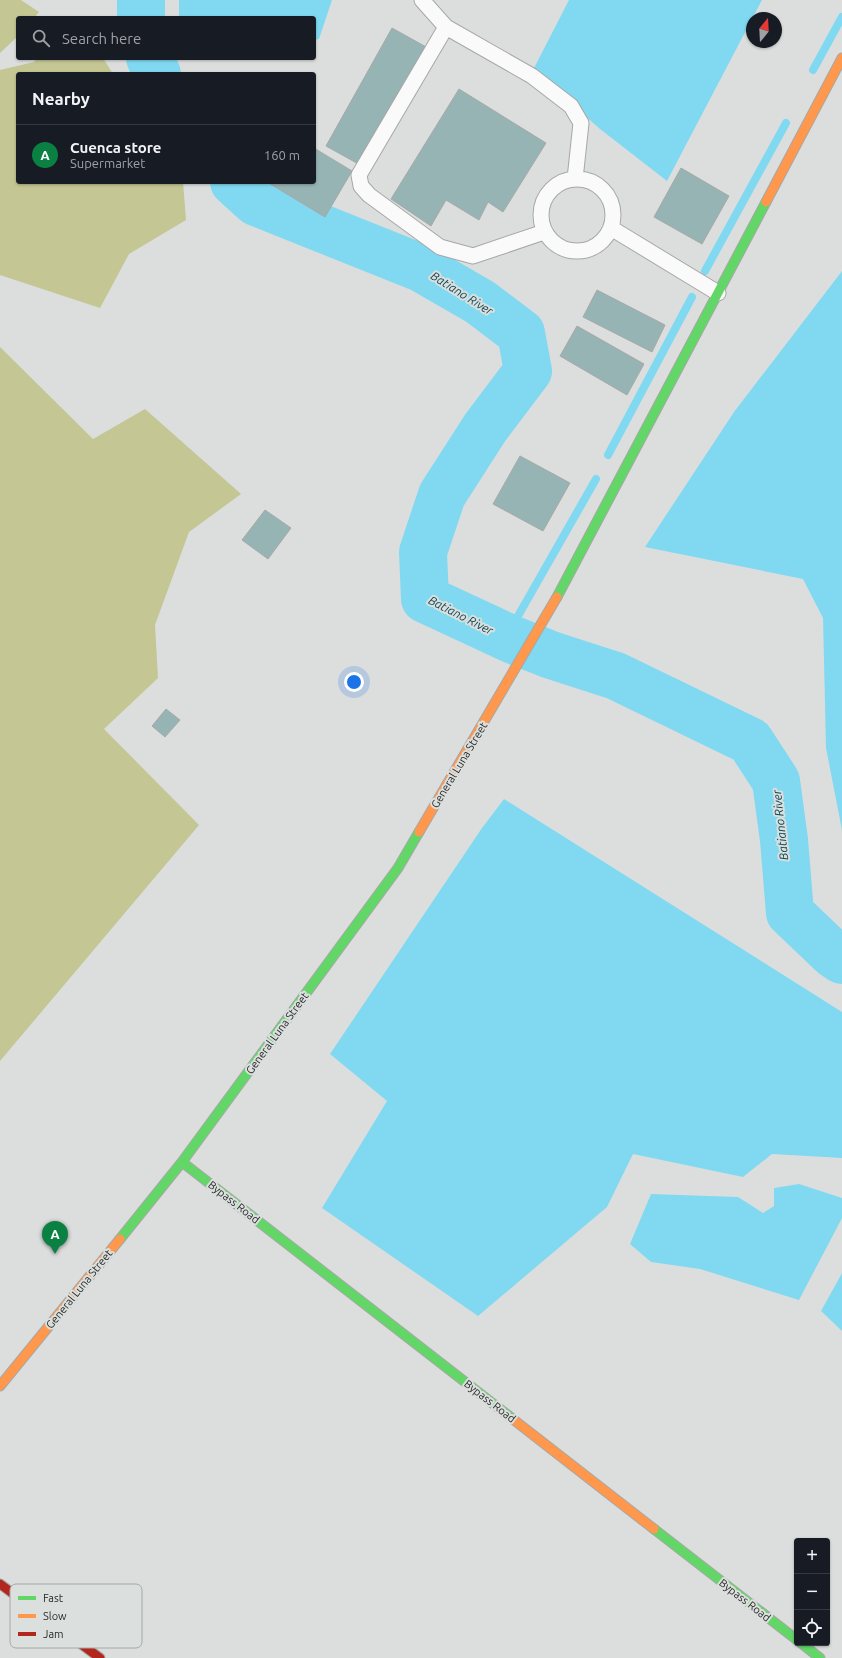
<!DOCTYPE html>
<meta charset="utf-8">
<style>
body{margin:0;font-family:Ubuntu,sans-serif;background:#242831;color:#f1f3f6}
.controls{position:absolute;right:12px;bottom:12px;display:grid;overflow:hidden;border-radius:4px;box-shadow:0 1px 3px #0004}
.controls button{width:36px;height:36px;display:grid;place-items:center;padding:0;border:0;border-bottom:1px solid #363941;background:#171b24;color:#f1f3f6;font:20px sans-serif}
.compass{position:absolute;left:746px;top:12px;width:36px;height:36px;border-radius:50%;background:#171b24;box-shadow:0 1px 3px #0004;rotate:18deg}
.you{position:absolute;left:354px;top:682px;width:14px;height:14px;margin:-10px;border:3px solid #fff;border-radius:50%;background:#1a73e8;box-shadow:0 0 0 6px #1a73e833}
.badge{display:grid;place-items:center;width:26px;height:26px;border-radius:50%;background:#0b8043;color:#fff;font-size:13px;font-weight:700}
.pin{position:absolute;translate:-50% -33px;filter:drop-shadow(0 1px 2px #0008)}
.pin::after{content:'';position:absolute;top:21px;width:14px;height:12px;background:inherit;clip-path:polygon(0 0,100% 0,50% 100%)}
.list{margin:0;padding:0;list-style:none}
h2{display:flex;justify-content:space-between;align-items:center;height:52px;margin:0;padding:0 16px;font-size:17px}
h2 small{font-size:13px;font-weight:400;color:#9ea1a6}
.list li{display:grid;grid-template-columns:26px 1fr auto;gap:12px;align-items:center;box-sizing:border-box;height:60px;padding:0 16px;border-top:1px solid #363941}
.list b{display:block;font-size:15px;white-space:nowrap}
.list p{margin:0;font-size:13px;white-space:nowrap;color:#9ea1a6}
.list em{font-size:13px;font-style:normal;color:#9ea1a6}
.icon{flex:none;width:22px;height:22px;fill:none;stroke:currentColor;stroke-width:2;stroke-linecap:round;stroke-linejoin:round}
.map{position:relative;flex:none;width:842px;height:1658px;overflow:hidden}
.search{position:absolute;background:#171b24;box-shadow:0 1px 3px #0004;left:16px;top:16px;width:300px;height:44px;display:flex;align-items:center;gap:10px;box-sizing:border-box;padding:0 14px;border-radius:4px;color:#9ea1a6;font-size:15px}
.panel{position:absolute;background:#171b24;box-shadow:0 1px 3px #0004;left:16px;top:72px;width:300px;height:112px;border-radius:4px}
.map>svg:first-child{display:block}
.green{fill:#c4c693}
.water{fill:#80d9f1}
.lines{fill:none;stroke-linecap:round;stroke-linejoin:round}
.stream{stroke:#80d9f1;stroke-width:8}
.river{stroke:#80d9f1;stroke-width:48}
.building{fill:#96b4b3;stroke:#a7a9a9}
.lane-casing{stroke:#a6a8a7;stroke-width:17}
.fast-casing{stroke:#a6a8a7;stroke-width:11}
.slow-casing{stroke:#a6a8a7;stroke-width:11}
.jam-casing{stroke:#a6a8a7;stroke-width:11}
.lane{stroke:#fafafa;stroke-width:15}
.fast{stroke:#63d668;stroke-width:9}
.slow{stroke:#ff974d;stroke-width:9}
.jam{stroke:#b3261e;stroke-width:9}
.labels{text-anchor:middle;dominant-baseline:central;stroke-width:4;stroke-linejoin:round;paint-order:stroke}
.street-label{font-size:11px;fill:#272928;stroke:#dbdfdd}
.water-label{font-size:12px;font-style:italic;fill:#0e4654;stroke:#dbdfdd}
.key{fill:#dbdfdd;stroke:#a5a8a7;stroke-width:1}
.key-label{font-size:11px;fill:#272928}
</style>
<div class="map">
<svg width="842" height="1658" viewBox="0 0 842 1658">
<rect width="100%" height="100%" fill="#dcdedd"/>
<path class="green" d="M0,0h21l18,12 -5,6h-16v18l-18,17z
M37,58h66l10,16h-95v108h165l3,38 -57,34 -29,54 -100,-33v-205l34,-8z
M0,347l93,92 52,-30 96,85 -52,38 -34,93 3,53 -54,51 95,96 -199,236z"/>
<path class="water" d="M179,0h153l-13,39 -5,1v-22h-135z
M569,0h193l-95,181 -67,-52 -67,-59z
M842,271v559l-16,-82 -3,-130 -20,-39 -158,-32 89,-135z
M504,799l338,213v146l-70,-4 -29,23 -110,-23 -26,53 -129,109 -156,-108 65,-107 -57,-47 152,-226z
M799,1184l43,14v20l-43,82 -99,-31 -49,-7 -21,-18 21,-50 87,3 25,16 11,-7v-18z
M842,1273v58l-21,-20z"/>
<g class="lines">
<path class="stream" d="M813,70l29,-53
M705,271l81,-148
M608,455l84,-158
M506,637l90,-158"/>
<path class="river" d="M141,0v18
M150,58l7,16
M234,182l22,20 165,66 59,34 41,31 7,38 -43,57 -43,67 -19,57 2,47 86,40 40,16 65,21 134,65 26,40 8,59 6,73 43,41 9,6"/>
</g>
<path class="building" d="M392,28l36,20 -66,118 -36,-20z
M459,89l87,54 -43,69 -15,-10 -9,18 -33,-20 -15,26 -40,-27z
M314,148l38,23 -27,46 -58,-35h47z
M681,168l48,28 -27,48 -48,-27z
M597,290l68,35 -13,27 -69,-35z
M577,326l67,38 -17,31 -67,-39z
M520,456l50,27 -27,48 -50,-27z
M265,510l26,18 -23,31 -26,-19z
M166,709l14,11 -15,17 -13,-11z"/>
<g class="lines">
<g class="lane-casing">
<path id="lane" d="M422,0l24,27 86,49 39,30 10,17 -6,56
M446,27l-87,148 2,11 8,9 71,52 33,9 71,-24
M541 215a36 36 0 1 1 72 0a36 36 0 1 1-72 0Z
M611,228l107,65"/>
</g>
<g class="fast-casing">
<path id="fast" d="M557,597l209,-395
M182,1162l332,258
M120,1239l62,-77 216,-294 21,-36
M654,1529l143,111
M801,1643l19,15"/>
</g>
<g class="slow-casing">
<path id="slow" d="M766,202l76,-144
M419,832l138,-235
M0,1386l120,-147
M514,1420l140,109"/>
</g>
<g class="jam-casing">
<path id="jam" d="M0,1584l100,74"/>
</g>
<use href="#lane" class="lane"/>
<use href="#fast" class="fast"/>
<use href="#slow" class="slow"/>
<use href="#jam" class="jam"/>
</g>
<g class="labels">
<g class="street-label">
<text transform="translate(459 765) rotate(-59)">General Luna Street</text>
<text transform="translate(277 1033) rotate(-54)">General Luna Street</text>
<text transform="translate(234 1202) rotate(38)">Bypass Road</text>
<text transform="translate(79 1289) rotate(-51)">General Luna Street</text>
<text transform="translate(490 1401) rotate(38)">Bypass Road</text>
<text transform="translate(745 1600) rotate(38)">Bypass Road</text>
</g>
<g class="water-label">
<text transform="translate(462 293) rotate(32)">Batiano River</text>
<text transform="translate(461 615) rotate(27)">Batiano River</text>
<text transform="translate(780 825) rotate(-96)">Batiano River</text>
</g>
</g>
<rect x="10" y="1584" width="132" height="64" rx="6" class="key"/>
<rect x="18" y="1596" width="18" height="4" fill="#63d668"/>
<rect x="18" y="1614" width="18" height="4" fill="#ff974d"/>
<rect x="18" y="1632" width="18" height="4" fill="#b3261e"/>
<g class="key-label">
<text x="43" y="1602">Fast</text>
<text x="43" y="1620">Slow</text>
<text x="43" y="1638">Jam</text>
</g>
</svg>
<div class="controls">
<button>+</button>
<button>−</button>
<button><svg class="icon" aria-label="locate" viewBox="0 0 24 24"><circle cx="12" cy="12" r="6"/><path d="M12 2v4M12 18v4M2 12h4M18 12h4"/></svg></button>
</div>
<svg class="compass" viewBox="-18 -18 36 36"><path d="M0-13l5 13h-10z" fill="#e53935"/><path d="M0 13l5-13h-10z" fill="#9ea1a6"/></svg>
<div class="you"></div>
<div class="pin badge" style="left:55px;top:1254px">A</div>
<div class="search"><svg class="icon" aria-label="search" viewBox="0 0 24 24"><circle cx="10" cy="10" r="6"/><path d="M15 15l6 6"/></svg>Search here</div>
<section class="panel">
<h2>Nearby<small></small></h2>
<ul class="list">
<li><span class="badge">A</span><div><b>Cuenca store</b><p>Supermarket</p></div><em>160 m</em></li>
</ul>
</section>
</div>
